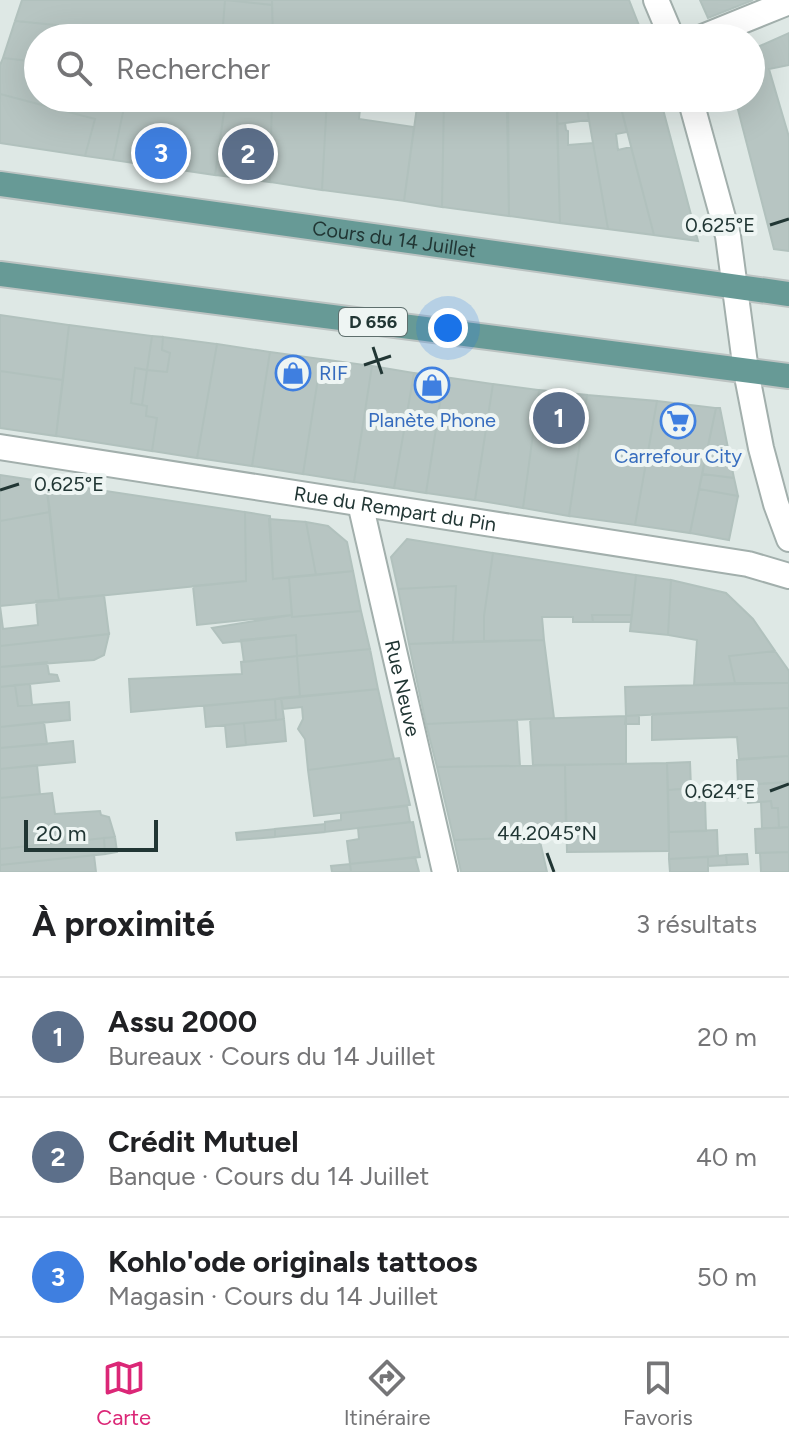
<!DOCTYPE html>
<html lang="fr">
<meta charset="utf-8">
<style>
body{margin:0;font-family:Figtree,sans-serif;background:#f6f6f6;color:#202124}
.scale{position:absolute;left:24px;bottom:20px;width:134px;box-sizing:border-box;padding-left:8px;border:4px solid #213634;border-top:0;font-size:22px;line-height:28px;white-space:nowrap;color:#213634;-webkit-text-stroke:6px #eef5f3;paint-order:stroke}
.you{position:absolute;left:448px;top:328px;width:28px;height:28px;margin:-20px;border:6px solid #fff;border-radius:50%;background:#1a73e8;box-shadow:0 0 0 12px #1a73e833}
.badge{display:grid;place-items:center;width:52px;height:52px;border-radius:50%;background:#db2777;color:#fff;font-size:26px;font-weight:700}
.pin{position:absolute;translate:-50% -50%;border:4px solid #fff;box-shadow:0 2px 8px #0006}
.list{margin:0;padding:0;list-style:none}
h2{display:flex;justify-content:space-between;align-items:center;height:104px;margin:0;padding:0 32px;font-size:34px}
h2 small{font-size:26px;font-weight:400;color:#757577}
.list li{display:grid;grid-template-columns:52px 1fr auto;gap:24px;align-items:center;box-sizing:border-box;height:120px;padding:0 32px;border-top:2px solid #e0e0e0}
.list b{display:block;font-size:30px;white-space:nowrap}
.list p{margin:0;font-size:26px;white-space:nowrap;color:#757577}
.list em{font-size:26px;font-style:normal;color:#757577}
.icon{flex:none;width:44px;height:44px;fill:none;stroke:currentColor;stroke-width:2;stroke-linecap:round;stroke-linejoin:round}
.map{position:relative;flex:none;width:789px;height:872px;overflow:hidden}
.search{position:absolute;background:#fff;box-shadow:0 8px 32px #0002;left:24px;right:24px;top:24px;height:88px;display:flex;align-items:center;gap:20px;box-sizing:border-box;padding:0 28px;border-radius:44px;color:#757577;font-size:30px}
.sheet{height:464px;background:#fff}
nav{display:flex;justify-content:space-around;align-items:center;box-sizing:border-box;height:112px;border-top:2px solid #e0e0e0;background:#fff;font-size:22px;color:#757577}
nav a{display:grid;justify-items:center;gap:4px}
nav .on{color:#db2777}
.map>svg:first-child{display:block}
.building{fill:#b7c5c2;stroke:#b1c1bd;stroke-width:2}
.lines{fill:none;stroke-linecap:round;stroke-linejoin:round}
.street-casing{stroke:#a2afac;stroke-width:28}
.primary-casing{stroke:#bcc3c2;stroke-width:28}
.street{stroke:#fff;stroke-width:24}
.primary{stroke:#679a96;stroke-width:24}
.ticks{fill:none;stroke:#213634;stroke-width:3}
.labels{text-anchor:middle;dominant-baseline:central;stroke-width:8;stroke-linejoin:round;paint-order:stroke}
.shield{fill:#eef5f3;stroke:#5e6f6d;stroke-width:2}
.shield-label{font-size:18px;font-weight:bold;fill:#213634}
.street-label{font-size:20px;fill:#213634;stroke:#eef5f3}
.shop-label{font-size:20px;fill:#366cbe;stroke:#eef5f3}
.ticks-label{font-size:20px;text-anchor:middle;fill:#213634;stroke:#eef5f3;stroke-width:8;stroke-linejoin:round;paint-order:stroke}
</style>
<div class="map">
<svg width="789" height="872" viewBox="0 0 789 872">
<rect width="100%" height="100%" fill="#dee8e5"/>
<path class="building" d="M22,0h203l-3,38h-31l-176,-17z
M225,0l47,5 1,33h-51z
M229,0h43v5z
M272,0h357l11,28 -179,10h-188z
M700,0h53l-45,18z
M15,21l131,13 -2,4h-106v24l-35,-4z
M640,28l3,10h-182z
M789,33v32l-20,4 20,68v114l-15,-2 -39,-151h16v-48z
M3,58l35,4v36h88l-13,62 -28,-4 10,-37 -95,-25v-29z
M0,94l95,25 -10,37 -85,-13z
M126,98h100l-11,77 -102,-15z
M226,98h46l-2,84 -55,-7z
M272,98h55l-5,92 -52,-8z
M327,98h34l-2,21 55,8 -10,74 -82,-11z
M434,98h10l-2,109 -38,-6 13,-94h17z
M444,98h64l1,118 -67,-9z
M508,98h139l-140,12z
M660,98l38,143 -44,-6 -35,-135z
M619,100l8,32 -11,2 2,16 13,-3 23,88 -46,-6 -22,-126z
M586,103l3,17 -32,4v-19z
M557,105l3,118 -51,-7 -2,-106z
M565,123l1,7 2,1v14l25,-2 15,86 -48,-6 -3,-99z
M0,315l69,10 -6,55 -63,-9z
M69,325l83,11 -5,34 -12,-2 -4,35 16,3 -1,10 11,2 -5,33 -96,-15z
M152,336l11,1 -1,13 8,3 -3,19 -20,-2z
M163,337l54,7 -20,114 -45,-7 5,-33 -11,-2 1,-10 -5,-1 5,-35 20,2 3,-19 -8,-3z
M217,344l53,8 -18,114 -55,-8z
M270,352l51,7 -18,115 -51,-8z
M321,359l51,7 -18,116 -51,-8z
M372,366l42,7 -20,115 -40,-6z
M135,368l12,2 -5,35 -11,-2z
M0,371l63,9 -7,56 -56,-8z
M414,373l30,4 -18,116 -32,-5z
M444,377l49,7 -18,116 -49,-7z
M493,384l46,6 -16,118 -48,-8z
M539,390l48,5 -18,121 -46,-8z
M587,395l70,6 -22,124 -66,-9z
M657,401l59,7 -26,125 -55,-8z
M716,408h4l14,70 -32,-4z
M702,474l32,4 4,18 -39,-7z
M0,475l46,7 4,30 -50,9z
M46,482l199,30 1,69 -187,19z
M699,489l39,7 -9,44 -39,-7z
M50,512l9,88 -59,6v-85z
M245,512l25,4 3,63 16,-2 3,38 -95,10 -4,-39 53,-5z
M269,519l37,3 10,53 -43,4z
M306,522l22,4 19,16 6,29 -37,4z
M407,539l86,14 -9,63v25l-31,1 3,-56 -58,3 -7,-32z
M493,553l143,22 -4,40h-40l1,7h-20v-5h-31l2,23 -60,1v-25z
M353,571l8,40 -69,6 -3,-40z
M636,575l35,5 -3,55 -38,-4z
M671,580l55,13 27,26 22,32 -46,5 6,27 -41,2 3,-45 -29,-5z
M456,586l-3,56 -44,2 -11,-55z
M104,595l5,39 -109,12v-40l3,23 35,-4 -2,-24z
M361,611l9,38 -73,7 -1,-21 -73,8 -11,-15 80,-13v2z
M592,615h40l-1,7h-38z
M109,634l-5,21 -10,5 -94,7v-21z
M296,635l1,21 -53,6 -3,-22z
M544,640l10,78 -128,6 -17,-80z
M370,649l8,40 -78,8 -3,-41z
M775,651l14,20v12h-54l-6,-27z
M297,656l3,41 -169,15 -2,-33 113,-5 -1,-12z
M47,662l2,12 8,1 2,6 -59,6v-20z
M784,683h5v25l-163,8 -1,-29z
M30,684l2,21 -14,1 -3,-21z
M15,685l3,21 51,-4 1,18 -70,7v-40z
M378,689l16,70 -86,11 -3,-31 -7,-10 5,-10 -1,-12 -19,2 -2,-11z
M281,698l3,21 -8,1 -1,-21z
M275,699l1,21 -70,7 -2,-21z
M787,708h2v48l-50,3 -2,-22 -85,3v-26z
M639,715v9h-14l1,-8z
M626,716v48l-93,1 -3,-46z
M284,719l2,22 -40,4 -2,-22z
M517,720l3,46 -83,1 -11,-43z
M44,722l3,22 -47,4v-21z
M244,723l2,22 -19,2 -2,-22z
M73,741l2,21 -75,7v-21z
M789,756v26l-51,3 -1,-25z
M399,758l11,47 -96,11 -6,-46z
M690,762l1,26 -23,2 -1,-27z
M667,763l2,88 -102,1 -2,-87z
M37,765l3,29 -40,4v-29z
M565,765l1,71 -112,4 -17,-73z
M789,782v45l-10,1 -1,-20h-6l-1,-7 -23,2 -2,-18z
M738,785v13l-33,1 1,32 -37,1 -1,-42z
M52,793l3,21 45,-3 1,4 8,2 6,20 -115,12v-51z
M771,801l1,7h6l1,20h-17l-1,-26z
M407,806l3,16 -85,10v-10l16,-2v-7z
M413,822l7,35 -70,7 -3,-23 12,-2 -1,-11z
M325,824v8l-50,5v-8z
M789,827v25l-33,1 -1,-24z
M275,829v8l-38,3 -1,-7z
M717,830l1,26 -49,3v-27z
M115,837l2,15 -12,2 -1,-16z
M539,837l8,35h-86l-7,-32z
M104,838l1,16 -105,11v-16z
M789,852v20h-28l-1,-19z
M747,854l1,10 -21,1 -1,-10z
M94,855l2,17h-96v-7z
M726,855l1,10 -19,1v-9z
M415,857l4,15h-68l-1,-8z
M708,857v15h-38l-1,-13z
M350,864l1,8h-19l-1,-6z"/>
<g class="lines">
<g class="street-casing">
<g id="street">
<path d="M656,0l16,38"/>
<path d="M700,38l89,-36"/>
<path d="M690,98l38,138 18,135 15,77 15,56 13,35"/>
<path id="s1" d="M0,447l748,117 41,12"/>
<path id="s2" d="M360,503l85,369"/>
</g>
</g>
<g class="primary-casing">
<g id="primary">
<path id="s3" d="M0,184l789,110"/>
<path d="M0,274l789,102"/>
</g>
</g>
<use href="#street" class="street"/>
<use href="#primary" class="primary"/>
</g>
<path class="ticks" d="M770,225l19,-6M373,347l9,27M364,365l27,-9M0,490l19,-6M770,791l19,-7M547,853l7,19"/>
<defs>
<g id="shop-ring" transform="scale(1.8)"><circle r="9.5" fill="#eef5f3" stroke="#3f7fe0" stroke-width="1.5"/><path d="M-5-2.5h2.3a2.7 3.5 0 0 1 5.4 0H5L5.5 6h-11ZM-1.5-2.5h3a1.5 2.3 0 0 0-3 0Z" fill="#3f7fe0"/></g>
<g id="supermarket-ring" transform="scale(1.8)"><circle r="9.5" fill="#eef5f3" stroke="#3f7fe0" stroke-width="1.5"/><path d="M-6-5.5h2.5l.6 2H6L4.5 2H-2.5L-4.4-4H-6ZM-1.5 3.2a1.3 1.3 0 1 0 .1 0ZM3 3.2a1.3 1.3 0 1 0 .1 0Z" fill="#3f7fe0"/></g>
</defs>
<g fill-rule="evenodd">
<use href="#shop-ring" x="293" y="373"/>
<use href="#shop-ring" x="432" y="385"/>
<use href="#supermarket-ring" x="678" y="421"/>
</g>
<g class="labels">
<rect class="shield" x="339" y="308" width="68" height="28" rx="6"/>
<g class="shield-label">
<text x="373" y="322">D 656</text>
</g>
<g class="street-label">
<text stroke="none"><textPath href="#s3" startOffset="398">Cours du 14 Juillet</textPath></text>
<text stroke="none"><textPath href="#s1" startOffset="400">Rue du Rempart du Pin</textPath></text>
<text stroke="none"><textPath href="#s2" startOffset="190">Rue Neuve</textPath></text>
</g>
<g class="shop-label">
<text x="319" y="373" text-anchor="start">RIF</text>
<text x="432" y="420">Planète Phone</text>
<text x="678" y="456">Carrefour City</text>
</g>
</g>
<g class="ticks-label">
<text x="720" y="232">0.625°E</text>
<text x="69" y="491">0.625°E</text>
<text x="720" y="798">0.624°E</text>
<text x="547" y="840">44.2045°N</text>
</g>
</svg>
<div class="scale">20 m</div>
<div class="you"></div>
<div class="pin badge" style="left:559px;top:418px;background:#5c6f8a">1</div>
<div class="pin badge" style="left:248px;top:154px;background:#5c6f8a">2</div>
<div class="pin badge" style="left:161px;top:153px;background:#3f7fe0">3</div>
<div class="search"><svg class="icon" aria-label="search" viewBox="0 0 24 24"><circle cx="10" cy="10" r="6"/><path d="M15 15l6 6"/></svg>Rechercher</div>
</div>
<section class="sheet">
<h2>À proximité<small>3 résultats</small></h2>
<ul class="list">
<li><span class="badge" style="background:#5c6f8a">1</span><div><b>Assu 2000</b><p>Bureaux · Cours du 14 Juillet</p></div><em>20 m</em></li>
<li><span class="badge" style="background:#5c6f8a">2</span><div><b>Crédit Mutuel</b><p>Banque · Cours du 14 Juillet</p></div><em>40 m</em></li>
<li><span class="badge" style="background:#3f7fe0">3</span><div><b>Kohlo'ode originals tattoos</b><p>Magasin · Cours du 14 Juillet</p></div><em>50 m</em></li>
</ul>
</section>
<nav>
<a class="on"><svg class="icon" aria-label="map" viewBox="0 0 24 24"><path d="M3 6l6-2 6 2 6-2v14l-6 2-6-2-6 2zM9 4v14M15 6v14"/></svg>Carte</a>
<a><svg class="icon" aria-label="directions" viewBox="0 0 24 24"><path d="M12 3l9 9-9 9-9-9zM9 14v-3h6M13 9l2 2-2 2"/></svg>Itinéraire</a>
<a><svg class="icon" aria-label="saved" viewBox="0 0 24 24"><path d="M7 4h10v16l-5-4-5 4z"/></svg>Favoris</a>
</nav>
